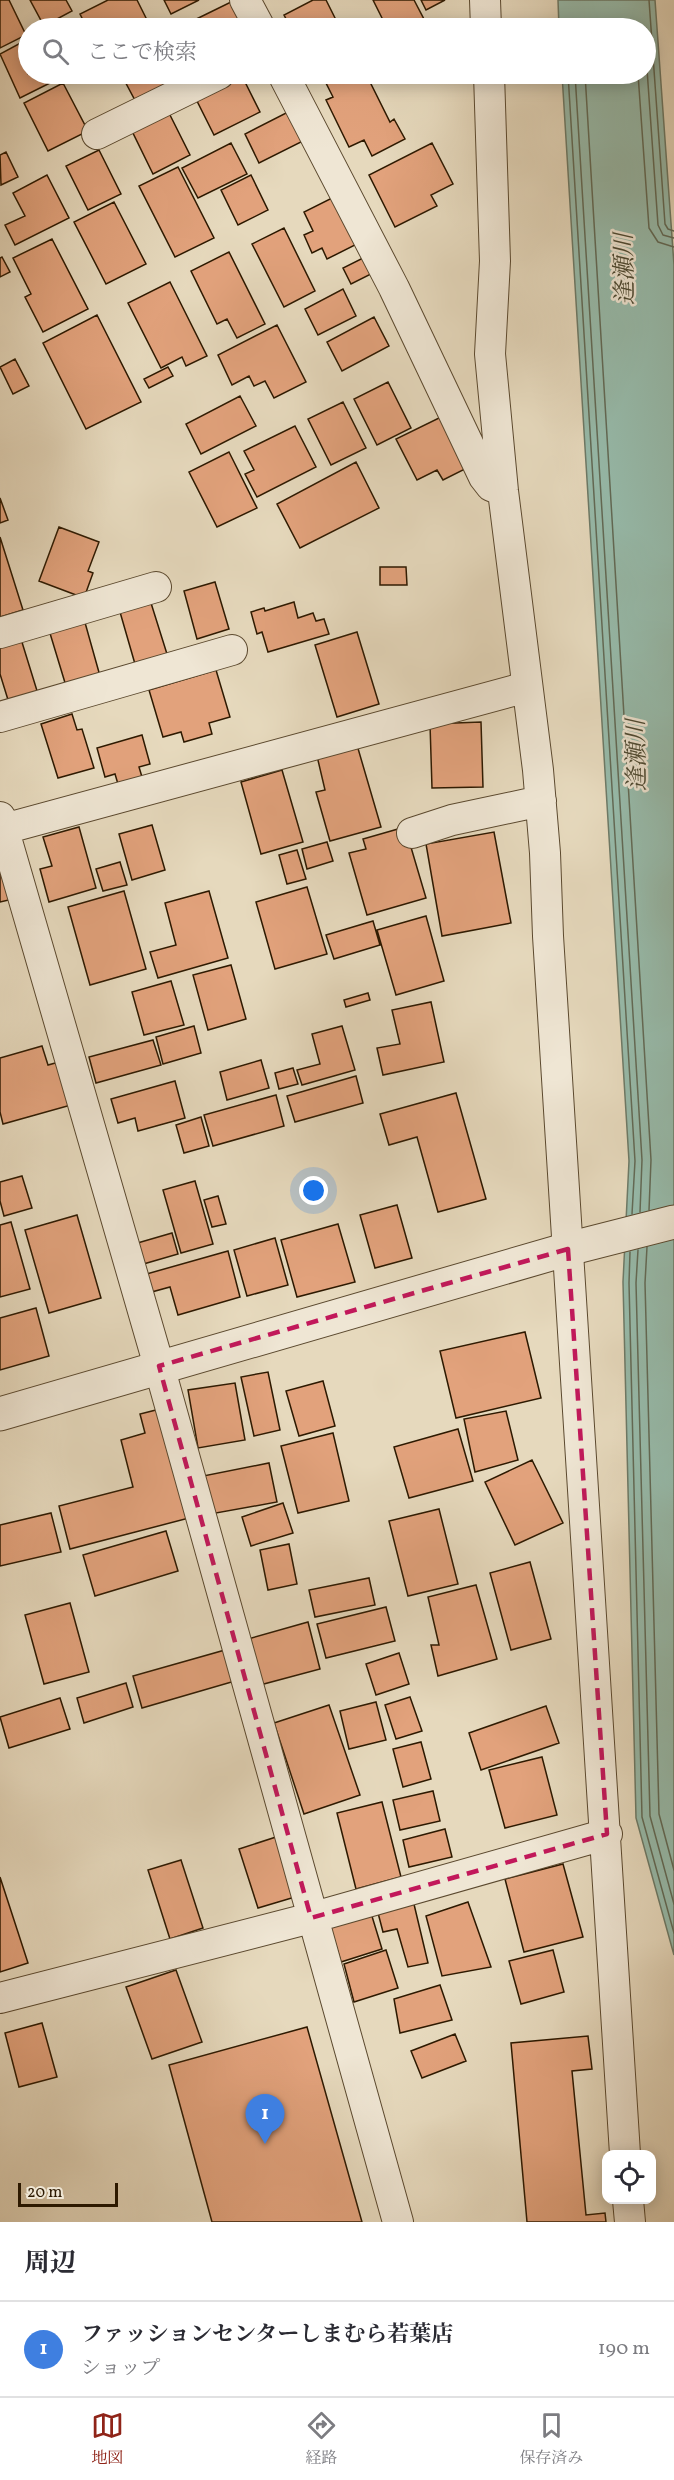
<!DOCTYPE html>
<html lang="ja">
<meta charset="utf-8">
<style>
body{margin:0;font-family:Vollkorn,"Noto Serif JP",serif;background:#f7f7f7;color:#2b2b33}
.controls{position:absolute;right:18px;bottom:18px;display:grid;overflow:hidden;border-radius:12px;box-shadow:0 3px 15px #0003}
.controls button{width:54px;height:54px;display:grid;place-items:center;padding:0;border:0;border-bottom:2px solid #e1e1e2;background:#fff;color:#2b2b33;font:30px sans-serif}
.scale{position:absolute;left:18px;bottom:15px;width:100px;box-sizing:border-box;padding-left:6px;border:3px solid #2d1900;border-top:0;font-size:16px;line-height:21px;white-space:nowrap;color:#2d1900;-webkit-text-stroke:4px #efe6d4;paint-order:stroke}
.you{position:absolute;left:314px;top:1191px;width:21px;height:21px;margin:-15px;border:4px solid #fff;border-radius:50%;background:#1a73e8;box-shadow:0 0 0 9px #1a73e833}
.badge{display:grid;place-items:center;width:39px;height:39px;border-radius:50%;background:#8f2418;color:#fff;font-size:20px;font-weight:700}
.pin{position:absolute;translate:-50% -50px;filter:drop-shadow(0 2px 3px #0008)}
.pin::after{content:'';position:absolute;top:32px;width:21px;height:18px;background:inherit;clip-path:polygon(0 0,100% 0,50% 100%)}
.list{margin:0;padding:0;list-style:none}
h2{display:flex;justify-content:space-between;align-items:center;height:78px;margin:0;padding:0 24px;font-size:26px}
h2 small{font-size:20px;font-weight:400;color:#7c7c81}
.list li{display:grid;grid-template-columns:39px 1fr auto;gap:18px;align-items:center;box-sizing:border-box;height:96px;padding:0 24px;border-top:2px solid #e1e1e2}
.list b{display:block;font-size:22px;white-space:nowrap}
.list p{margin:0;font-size:20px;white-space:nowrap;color:#7c7c81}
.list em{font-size:20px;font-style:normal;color:#7c7c81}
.icon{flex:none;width:33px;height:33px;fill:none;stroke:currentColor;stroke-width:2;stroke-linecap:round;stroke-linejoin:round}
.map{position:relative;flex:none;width:674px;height:2222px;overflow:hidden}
.search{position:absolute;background:#fff;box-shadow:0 3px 15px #0003;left:18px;right:18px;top:18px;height:66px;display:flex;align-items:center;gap:15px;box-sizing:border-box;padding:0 21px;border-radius:33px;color:#7c7c81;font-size:22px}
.sheet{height:174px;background:#fff}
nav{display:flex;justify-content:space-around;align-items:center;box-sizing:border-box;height:84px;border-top:2px solid #e1e1e2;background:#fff;font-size:16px;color:#7c7c81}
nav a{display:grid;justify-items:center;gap:3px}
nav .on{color:#8f2418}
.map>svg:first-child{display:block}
.water{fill:#97bbab;stroke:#6d7a67;stroke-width:1.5}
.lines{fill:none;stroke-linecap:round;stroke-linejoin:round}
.shore{stroke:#626a56;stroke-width:1.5}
.building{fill:#e2a27c;stroke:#2d1900;stroke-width:1.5}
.minor-casing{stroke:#5b492f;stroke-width:32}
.tertiary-casing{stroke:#5b492f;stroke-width:35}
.minor{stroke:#efe6d4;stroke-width:30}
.tertiary{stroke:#efe6d4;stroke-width:33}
.marked{fill:none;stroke:#c2185b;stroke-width:4.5;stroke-dasharray:12 8;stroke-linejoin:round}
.labels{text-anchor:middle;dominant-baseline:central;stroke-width:5;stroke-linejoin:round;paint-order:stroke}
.water-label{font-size:24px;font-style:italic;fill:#4d4a33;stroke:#efe6d4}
</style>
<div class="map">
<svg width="674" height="2222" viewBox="0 0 674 2222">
<rect width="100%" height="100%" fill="#e6d9bd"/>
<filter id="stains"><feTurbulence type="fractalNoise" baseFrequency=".00333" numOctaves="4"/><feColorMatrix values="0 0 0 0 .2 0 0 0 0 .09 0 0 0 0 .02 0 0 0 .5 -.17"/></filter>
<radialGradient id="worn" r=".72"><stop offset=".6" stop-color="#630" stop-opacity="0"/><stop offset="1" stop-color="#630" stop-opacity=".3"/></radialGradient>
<path class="water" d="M558,0h97l19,265v1690l-38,-137 -13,-536 6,-121 -67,-1087h84v-46h-87z"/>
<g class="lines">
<path class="shore" d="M649,0l16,224 3,5 6,2
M646,55l12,170 5,10 11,3
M568,74l67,1087 -3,53
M575,74l67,1086 -2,52
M585,74l66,1086 -2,50
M638,74l11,154 9,14 16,5
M647,1247l-2,36 14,531 15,56
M638,1250l-2,33 14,533 24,88
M630,1252l-1,31 13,534 32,116"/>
</g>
<path class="building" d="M0,0h9l17,35 -26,13z
M30,0h36l6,11 -28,15z
M108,0h29l14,28h-64l-7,-14z
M164,0h35l-28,14z
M313,0h13l14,28h-49l-7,-13z
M373,0h41l13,25 -7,3h-33z
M421,0h24l-19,10z
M233,1l14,27h-69z
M28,39v35h40l-48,24 -20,-44z
M121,74h44l7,13 -35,17z
M346,74h20l24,48 4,-3 11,20 -33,17 -8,-16 -15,7 -23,-47 7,-3 -7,-14z
M242,76l18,36 -46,23 -18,-36z
M63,83l25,48 -40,20 -24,-48z
M168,111l22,44 -37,19 -22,-45z
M290,111l15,29 -46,23 -14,-29z
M231,143l16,31 -49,24 -16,-30z
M432,143l21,41 -22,11 6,11 -42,21 -26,-52z
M99,150l22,44 -33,16 -22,-44z
M6,152l12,25 -17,8 -1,-30z
M178,167l36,71 -39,19 -36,-71z
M47,175l22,43 -54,27 -10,-20 20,-9 -12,-23z
M251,175l17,35 -30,15 -17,-35z
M336,196l23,47 -32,16 -5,-11 -10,5 -8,-18 9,-4 -9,-19z
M114,202l32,62 -40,20 -32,-62z
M284,228l31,63 -31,16 -32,-63z
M52,239l36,70 -45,23 -18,-35 6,-3 -18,-36z
M229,252l36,72 -28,14 -10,-19 -10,5 -26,-53z
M369,255l8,16 -26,13 -8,-16z
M2,257l8,15 -10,5v-19z
M170,282l37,74 -21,10 -4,-9 -21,11 -33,-65z
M343,289l13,27 -38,19 -13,-26z
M97,315l44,87 -55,27 -43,-86z
M374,317l15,29 -47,25 -15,-29z
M277,325l29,57 -32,16 -9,-17 -11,5 -5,-10 -17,9 -14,-30z
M15,359l14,27 -16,8 -13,-27z
M168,367l5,9 -24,12 -5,-9z
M388,382l23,46 -34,17 -23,-46z
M240,396l16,30 -55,28 -15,-30z
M343,402l23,46 -35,17 -23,-46z
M441,417l26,51 -24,12 -6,-10 -20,10 -21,-41z
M295,426l21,41 -59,30 -12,-23 9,-4 -10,-19z
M229,452l28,56 -40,19 -28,-55z
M356,462l23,46 -79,40 -23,-44z
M0,498l8,22 -8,3z
M59,527l40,15 -11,29 5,2 -9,25 -45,-17z
M0,537l23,73 -23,7z
M380,567h26l1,18h-27z
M215,582l14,47 -32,10 -13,-48z
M294,602l4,16 15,-5 3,8 8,-2 5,15 -61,18 -6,-20 -5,2 -6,-22 13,-4 1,3z
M151,603l16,51 -32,10 -15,-52z
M84,619l16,57 -34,10 -17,-56z
M357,632l22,72 -42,13 -22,-72z
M21,639l17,55 -29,9 -9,-29v-29z
M216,670l14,47 -21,6 3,11 -28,8 -3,-10 -18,5 -14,-47z
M72,714l5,16 5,-1 12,39 -36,10 -17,-54z
M481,722l2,65 -51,1 -2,-64z
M142,735l8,29 -11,3 3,10 -24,7 -3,-10 -10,3 -8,-29z
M357,745l24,82 -51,14 -14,-49 9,-2 -8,-34z
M282,770l21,72 -42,12 -20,-72z
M152,825l13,45 -33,10 -13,-46z
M79,827l17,61 -47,14 -9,-33 12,-3 -9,-29z
M405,827l21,71 -59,17 -18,-62 17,-4 -3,-10z
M494,832l17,91 -69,13 -16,-92z
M327,842l6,19 -26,8 -5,-20z
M0,850l13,49 -13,3z
M297,850l9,29 -19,5 -8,-29z
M120,862l7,23 -24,6 -7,-22z
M307,887l20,67 -52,15 -19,-67z
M124,891l22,78 -56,16 -22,-78z
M209,891l19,67 -70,20 -8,-26 26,-7 -11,-42z
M426,916l18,65 -48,14 -19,-65z
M373,921l7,24 -46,14 -8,-24z
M231,965l15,54 -38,11 -15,-55z
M171,981l13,44 -40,10 -12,-43z
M368,993l2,7 -24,7 -2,-7z
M431,1002l13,60 -61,13 -6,-27 23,-4 -8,-34z
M194,1026l7,27 -38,11 -7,-27z
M342,1026l13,44 -53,15 -5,-15 23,-6 -8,-30z
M153,1040l8,25 -65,18 -7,-26z
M42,1046l6,19 11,-3 12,43 -68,19 -3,-12v-54z
M261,1060l8,28 -42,12 -7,-28z
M293,1068l5,16 -19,5 -4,-16z
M356,1076l7,27 -68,19 -8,-26z
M175,1081l10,37 -47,13 -3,-13 -17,5 -7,-24z
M456,1093l30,106 -48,13 -21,-75 -28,8 -9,-31z
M276,1095l8,31 -71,20 -9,-31z
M201,1117l8,29 -25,7 -8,-28z
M22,1176l10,32 -28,8 -4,-15v-19z
M195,1181l18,63 -32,9 -18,-63z
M218,1196l8,28 -14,3 -8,-27z
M397,1205l15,53 -37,10 -15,-53z
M77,1215l24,83 -52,15 -24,-83z
M11,1222l19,67 -30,8v-72z
M338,1224l17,58 -58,15 -16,-57z
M172,1233l6,21 -38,11 -6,-21z
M275,1238l13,47 -41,11 -13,-46z
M228,1251l12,46 -62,18 -8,-28 -22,6 -5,-18z
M36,1308l13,48 -49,14v-52z
M525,1332l16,66 -85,20 -16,-67z
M268,1372l12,58 -26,6 -13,-59z
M323,1381l12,45 -36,10 -13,-45z
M235,1383l10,57 -47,8 -10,-58z
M160,1409l29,109 -119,31 -11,-43 74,-19 -12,-47 24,-7 -5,-19z
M506,1411l12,49 -43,12 -11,-53z
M458,1429l15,52 -64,17 -15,-51z
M333,1433l16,68 -51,12 -17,-67z
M532,1460l31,63 -48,22 -30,-63z
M269,1463l8,39 -72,13 -7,-38z
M283,1503l10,30 -42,13 -9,-29z
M439,1509l19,75 -50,12 -19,-75z
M51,1513l10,39 -61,14v-41z
M166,1531l12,40 -83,25 -12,-41z
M289,1544l8,40 -29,6 -8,-40z
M530,1562l21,77 -40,11 -21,-77z
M369,1578l6,27 -60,12 -6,-27z
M476,1585l21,74 -59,17 -7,-31h8l-11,-48z
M70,1603l19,69 -45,12 -19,-69z
M386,1607l9,34 -69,17 -9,-34z
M308,1622l12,47 -60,16 -12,-46z
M225,1650l10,31 -93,27 -9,-32z
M399,1653l10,31 -33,11 -10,-31z
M126,1683l7,24 -49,16 -7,-25z
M410,1697l12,34 -26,8 -11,-34z
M60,1698l10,31 -61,19 -9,-31z
M376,1702l10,38 -37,9 -9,-38z
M329,1705l31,90 -56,19 -30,-91z
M546,1706l13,37 -78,27 -12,-37z
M421,1742l10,37 -28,8 -10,-38z
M542,1757l15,58 -52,13 -16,-58z
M433,1791l7,30 -40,9 -7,-30z
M382,1802l19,75 -45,12 -19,-76z
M445,1829l7,28 -43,10 -6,-27z
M276,1837l19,60 -37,11 -19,-59z
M181,1860l22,68 -33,11 -22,-69z
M563,1864l20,73 -59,15 -19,-73z
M0,1877l28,86 -28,9z
M413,1900l15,63 -20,4 -11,-38 -14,3 -6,-23z
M468,1902l23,65 -49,9 -16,-60z
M371,1913l11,36 -41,13 -11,-36z
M386,1950l12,38 -44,14 -10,-38z
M553,1950l11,42 -43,12 -12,-43z
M176,1970l26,72 -50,17 -26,-72z
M440,1985l12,35 -52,13 -6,-34z
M42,2023l15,54 -38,10 -14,-54z
M307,2027l55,195h-150l-43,-157z
M455,2034l11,27 -44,17 -11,-27z
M588,2036l4,33 -20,2 14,144 19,-2 1,9h-79l-16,-179z"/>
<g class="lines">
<g class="minor-casing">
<path id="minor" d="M245,0l15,28
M485,0l1,28
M283,74l111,214 90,189 7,9 12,5
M489,74l6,187 -5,93 13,137 35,279 7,83 3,83 77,1218
M97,134l122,-60
M0,633l156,-46
M0,717l232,-67
M0,817l159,549 239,856
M0,830l527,-143
M412,833l40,-13 89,-19
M0,1998l311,-80 296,-84
M628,2200l2,22"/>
</g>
<g class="tertiary-casing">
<path id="tertiary" d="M0,1414l568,-165 106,-27"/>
</g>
<use href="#minor" class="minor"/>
<use href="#tertiary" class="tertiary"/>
</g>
<path class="marked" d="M568,1249l39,585 -296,84 -152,-552z"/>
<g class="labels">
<g class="water-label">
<text transform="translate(626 269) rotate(-91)">逢瀬川</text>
<text transform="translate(638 755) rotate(-91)">逢瀬川</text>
</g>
</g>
<rect width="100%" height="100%" filter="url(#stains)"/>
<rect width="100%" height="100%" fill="url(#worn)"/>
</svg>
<div class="controls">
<button><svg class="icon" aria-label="locate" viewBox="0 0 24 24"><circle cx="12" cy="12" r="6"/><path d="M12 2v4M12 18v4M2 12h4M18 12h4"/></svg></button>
</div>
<div class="scale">20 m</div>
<div class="you"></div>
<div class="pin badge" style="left:265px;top:2144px;background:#3f7fe0">1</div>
<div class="search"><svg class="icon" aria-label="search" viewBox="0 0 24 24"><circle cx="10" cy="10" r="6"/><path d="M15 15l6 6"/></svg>ここで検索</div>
</div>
<section class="sheet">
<h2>周辺<small></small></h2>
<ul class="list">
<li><span class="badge" style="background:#3f7fe0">1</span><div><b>ファッションセンターしまむら若葉店</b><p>ショップ</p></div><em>190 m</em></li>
</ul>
</section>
<nav>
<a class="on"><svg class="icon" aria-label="map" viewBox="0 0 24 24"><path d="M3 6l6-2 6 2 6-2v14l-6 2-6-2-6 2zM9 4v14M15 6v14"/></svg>地図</a>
<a><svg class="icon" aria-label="directions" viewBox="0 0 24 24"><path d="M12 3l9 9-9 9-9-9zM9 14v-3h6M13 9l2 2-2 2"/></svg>経路</a>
<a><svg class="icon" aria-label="saved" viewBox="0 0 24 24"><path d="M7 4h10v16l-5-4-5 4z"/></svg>保存済み</a>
</nav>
